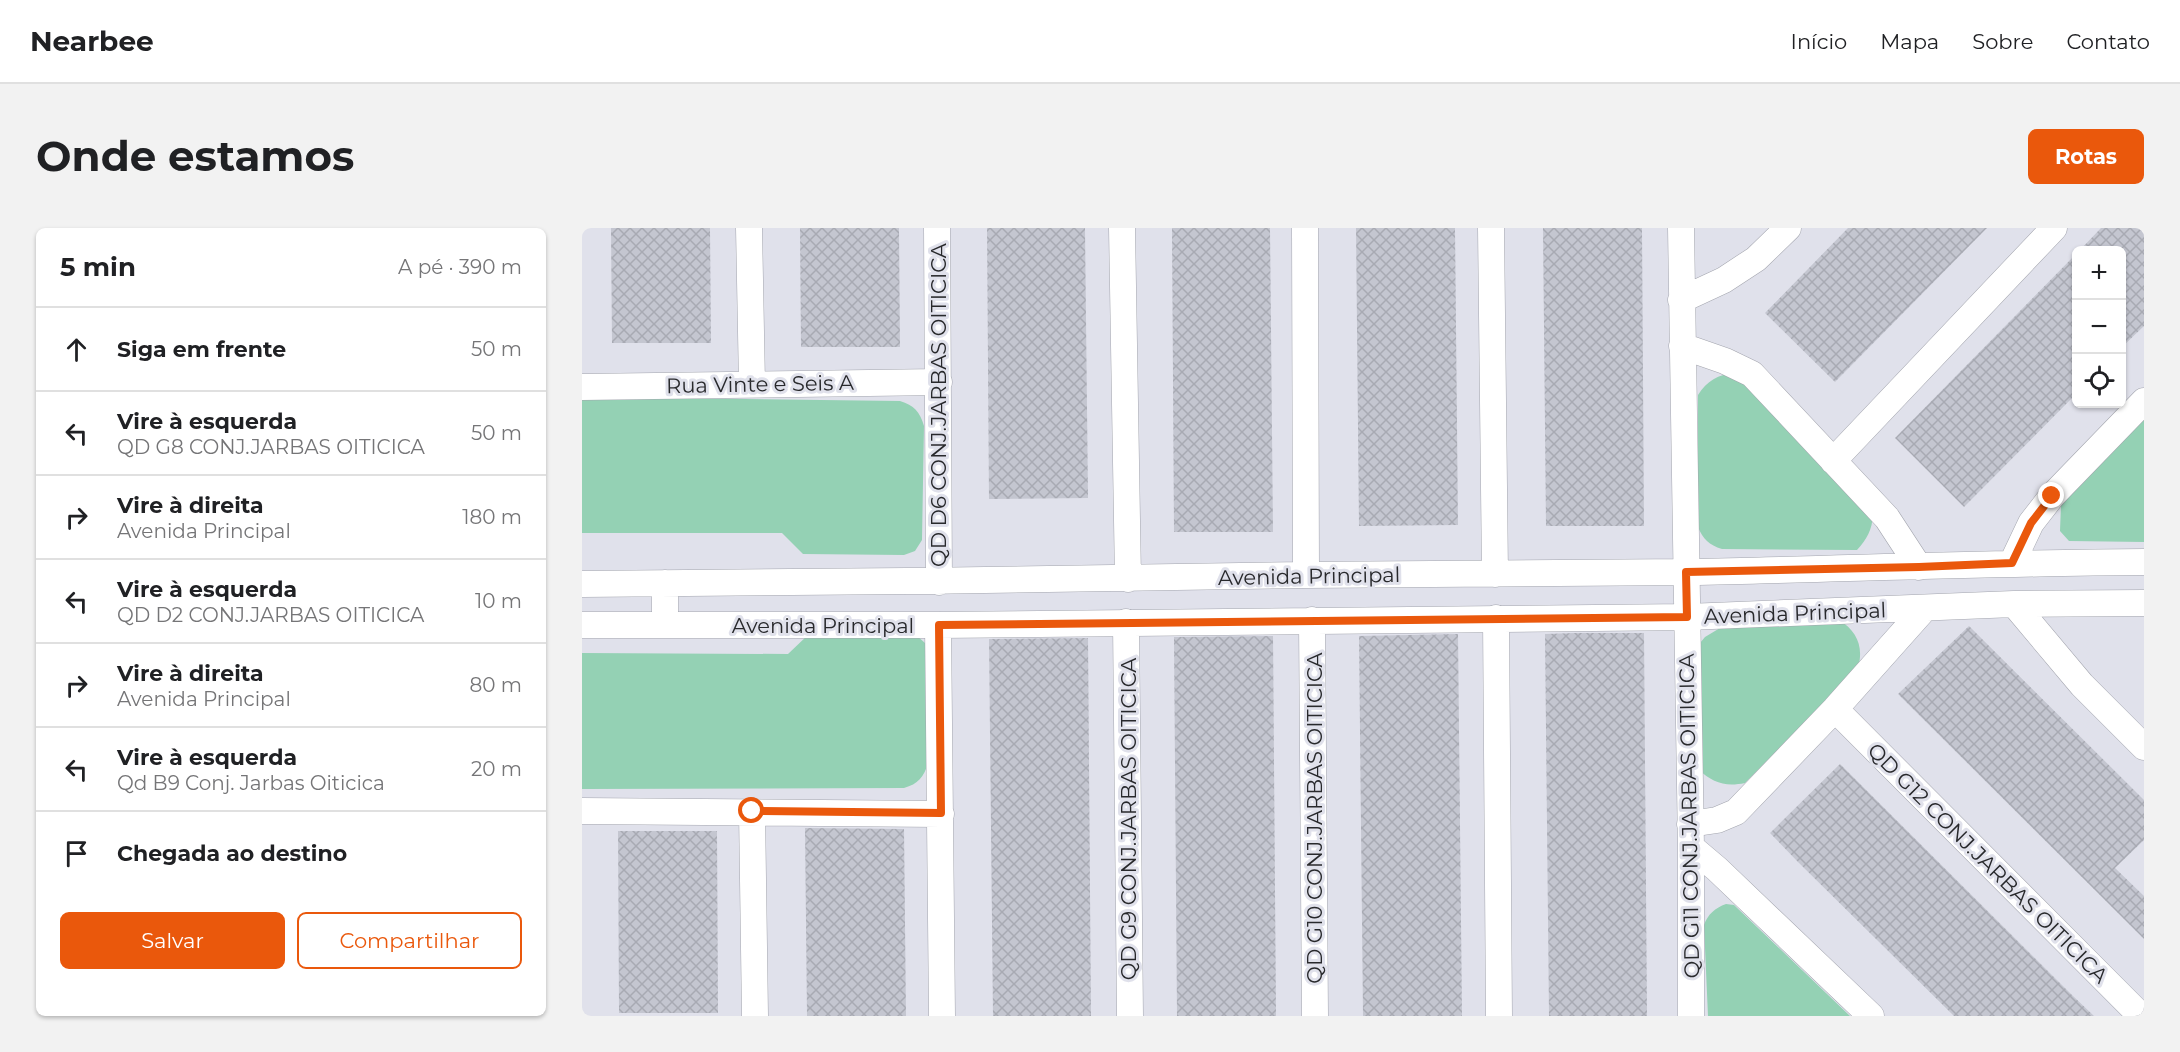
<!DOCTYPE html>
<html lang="pt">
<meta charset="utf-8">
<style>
body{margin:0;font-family:Montserrat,sans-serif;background:#f2f2f2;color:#202124}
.controls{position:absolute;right:18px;top:18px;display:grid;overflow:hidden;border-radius:9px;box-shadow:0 2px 4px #0004}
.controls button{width:54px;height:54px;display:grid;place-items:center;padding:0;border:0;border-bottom:2px solid #e0e0e0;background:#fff;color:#202124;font:30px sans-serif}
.stop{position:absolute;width:18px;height:18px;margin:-14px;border:4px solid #ea580c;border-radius:50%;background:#fff}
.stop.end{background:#ea580c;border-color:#fff;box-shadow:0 2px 6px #0008}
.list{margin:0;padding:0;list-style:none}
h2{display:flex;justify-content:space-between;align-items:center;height:78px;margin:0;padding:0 24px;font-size:26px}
h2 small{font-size:20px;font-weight:400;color:#757577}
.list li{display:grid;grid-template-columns:39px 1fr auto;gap:18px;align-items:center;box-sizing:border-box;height:84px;padding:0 24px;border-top:2px solid #e0e0e0}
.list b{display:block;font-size:22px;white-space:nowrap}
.list p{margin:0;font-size:20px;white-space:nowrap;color:#757577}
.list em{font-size:20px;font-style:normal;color:#757577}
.actions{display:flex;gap:12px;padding:18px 24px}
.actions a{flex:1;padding:14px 0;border:2px solid #ea580c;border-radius:9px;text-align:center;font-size:21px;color:#ea580c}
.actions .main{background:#ea580c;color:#fff}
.icon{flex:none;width:33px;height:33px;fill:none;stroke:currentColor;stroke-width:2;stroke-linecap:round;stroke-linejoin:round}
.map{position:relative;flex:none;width:1562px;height:788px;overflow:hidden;border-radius:9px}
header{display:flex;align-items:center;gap:36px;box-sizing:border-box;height:84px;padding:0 30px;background:#fff;border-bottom:2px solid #e0e0e0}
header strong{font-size:28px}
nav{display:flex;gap:33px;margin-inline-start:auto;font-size:21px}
.intro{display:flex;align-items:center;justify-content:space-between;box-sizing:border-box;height:144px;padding:0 36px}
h1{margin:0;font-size:42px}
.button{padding:15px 27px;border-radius:9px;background:#ea580c;color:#fff;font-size:21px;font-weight:700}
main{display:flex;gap:36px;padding:0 36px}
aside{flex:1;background:#fff;border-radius:9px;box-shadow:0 2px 4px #0004}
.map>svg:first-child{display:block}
.park{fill:#94d1b4}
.building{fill:url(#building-cross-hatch)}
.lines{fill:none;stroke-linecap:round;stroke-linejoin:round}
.street-casing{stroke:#a3a5ae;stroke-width:27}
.street{stroke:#fff;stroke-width:26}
.route{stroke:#ea580c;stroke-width:8}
.labels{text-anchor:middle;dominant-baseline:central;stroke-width:6;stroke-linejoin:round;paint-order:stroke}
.street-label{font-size:21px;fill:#28292c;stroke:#e0e1eb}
</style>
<header>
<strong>Nearbee</strong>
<nav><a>Início</a><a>Mapa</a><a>Sobre</a><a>Contato</a></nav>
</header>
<div class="intro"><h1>Onde estamos</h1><a class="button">Rotas</a></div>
<main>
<aside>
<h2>5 min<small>A pé · 390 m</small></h2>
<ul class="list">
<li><svg class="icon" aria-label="ahead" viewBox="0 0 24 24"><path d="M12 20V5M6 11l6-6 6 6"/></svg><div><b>Siga em frente</b></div><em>50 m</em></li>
<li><svg class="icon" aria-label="left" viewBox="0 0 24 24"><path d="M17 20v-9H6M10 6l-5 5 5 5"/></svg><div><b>Vire à esquerda</b><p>QD G8 CONJ.JARBAS OITICICA</p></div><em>50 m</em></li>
<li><svg class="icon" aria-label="right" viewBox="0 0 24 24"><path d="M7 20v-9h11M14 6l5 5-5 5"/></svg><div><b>Vire à direita</b><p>Avenida Principal</p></div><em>180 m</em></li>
<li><svg class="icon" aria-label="left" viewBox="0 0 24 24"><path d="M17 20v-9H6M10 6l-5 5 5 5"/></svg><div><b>Vire à esquerda</b><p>QD D2 CONJ.JARBAS OITICICA</p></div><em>10 m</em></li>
<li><svg class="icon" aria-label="right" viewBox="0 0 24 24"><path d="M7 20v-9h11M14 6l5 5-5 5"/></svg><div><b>Vire à direita</b><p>Avenida Principal</p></div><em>80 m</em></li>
<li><svg class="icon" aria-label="left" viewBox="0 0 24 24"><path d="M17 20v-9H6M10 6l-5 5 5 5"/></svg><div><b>Vire à esquerda</b><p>Qd B9 Conj. Jarbas Oiticica</p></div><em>20 m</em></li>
<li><svg class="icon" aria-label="arrive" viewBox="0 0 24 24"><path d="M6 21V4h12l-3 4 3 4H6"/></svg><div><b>Chegada ao destino</b></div></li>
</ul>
<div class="actions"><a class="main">Salvar</a><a>Compartilhar</a></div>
</aside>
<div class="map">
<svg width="1562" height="788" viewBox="0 0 1562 788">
<defs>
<pattern id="building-cross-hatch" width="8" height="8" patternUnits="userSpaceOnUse" patternTransform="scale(1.5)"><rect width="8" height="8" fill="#c4c6d0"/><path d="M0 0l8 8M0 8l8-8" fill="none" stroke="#a8aab3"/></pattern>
</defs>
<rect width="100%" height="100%" fill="#e0e1eb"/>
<path class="park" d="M1153,145l138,142c-1,15 -6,24 -16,35l-135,-1c-13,-4 -19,-10 -24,-22v-132c9,-14 20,-21 37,-22z
M0,169l318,4c14,4 20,11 24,25l-2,114 -7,11 -11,4 -101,-1 -21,-21h-200z
M1562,188v126l-75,-1 -9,-10 1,-26z
M1257,392c18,11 25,27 19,48l-113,115c-20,4 -32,0 -47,-14l2,-126 5,-6 15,-9z
M227,406l107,1 9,8 3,6v114c-4,14 -10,21 -24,25l-322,1v-136l206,1z
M1144,676l8,1 116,111h-142l-4,-91c4,-11 11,-17 22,-21z"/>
<path class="building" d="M29,0h99l1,115h-99z
M218,0h99l1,119h-99z
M405,0h98l3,270 -99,1z
M590,0h98l3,304h-99z
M774,0h99l3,297 -99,1z
M961,0h99l2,298h-98z
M1266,0h139l-152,154 -70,-69z
M1519,0h43v98l-23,22v-98h-41z
M1494,26v140l-112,113 -69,-69z
M1387,398l175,174v40l-29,28 29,28v43l-246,-245z
M993,405h69l3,383h-98l-4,-382z
M876,406l4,382h-99l-4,-380z
M691,408l3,380h-99l-3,-379z
M506,410l3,378h-98l-4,-377z
M1258,536l233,232 21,20h-140l-156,-154 -28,-29z
M223,600l99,1 2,187h-99z
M36,603h99l1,182h-99z"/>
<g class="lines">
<g class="street-casing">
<path id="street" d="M167,0l3,156
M355,0l2,354
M540,0l6,351
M723,0l1,347
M909,0l4,346
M1099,0l10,619v169
M1099,72l43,-20 32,-21 32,-31
M1100,118l43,15 27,13 135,144 32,49
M0,159l357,-5
M1251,233l221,-233
M1430,335l19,-40 21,-27 92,-95
M0,356c241,-1 481,-5 722,-9 128,-2 257,-1 385,-3 152,-3 303,-9 455,-10
M1432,376l68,81 62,62
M914,390l3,398
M730,392l3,396
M544,394l4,394
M0,397h356l749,-8 327,-13 130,-1
M83,397v-42
M356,397l4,391
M1253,481l306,307
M0,583l359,3
M170,583l3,205
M1108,596l27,-4 19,-8 99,-103 90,-101
M1109,619l26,22 154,147"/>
</g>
<use href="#street" class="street"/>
</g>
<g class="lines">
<path class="route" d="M170,583l189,2 -2,-188 748,-8 -1,-45 233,-5 93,-4 19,-40 21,-27"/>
</g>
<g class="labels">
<g class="street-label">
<text transform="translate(178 156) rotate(-1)">Rua Vinte e Seis A</text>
<text transform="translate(356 177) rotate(-90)">QD D6 CONJ.JARBAS OITICICA</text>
<text transform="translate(727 348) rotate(-1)">Avenida Principal</text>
<text transform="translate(1213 385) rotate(-2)">Avenida Principal</text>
<text x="241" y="397">Avenida Principal</text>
<text transform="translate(1107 588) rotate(-91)">QD G11 CONJ.JARBAS OITICICA</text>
<text transform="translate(732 590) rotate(-90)">QD G10 CONJ.JARBAS OITICICA</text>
<text transform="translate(546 591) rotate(-90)">QD G9 CONJ.JARBAS OITICICA</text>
<text transform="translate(1406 635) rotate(45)">QD G12 CONJ.JARBAS OITICICA</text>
</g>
</g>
</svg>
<div class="controls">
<button>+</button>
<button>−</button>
<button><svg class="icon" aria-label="locate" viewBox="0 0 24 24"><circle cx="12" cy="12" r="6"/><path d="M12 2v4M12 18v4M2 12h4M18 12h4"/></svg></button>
</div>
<div class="stop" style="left:170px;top:583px"></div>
<div class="stop end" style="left:1470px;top:268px"></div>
</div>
</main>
